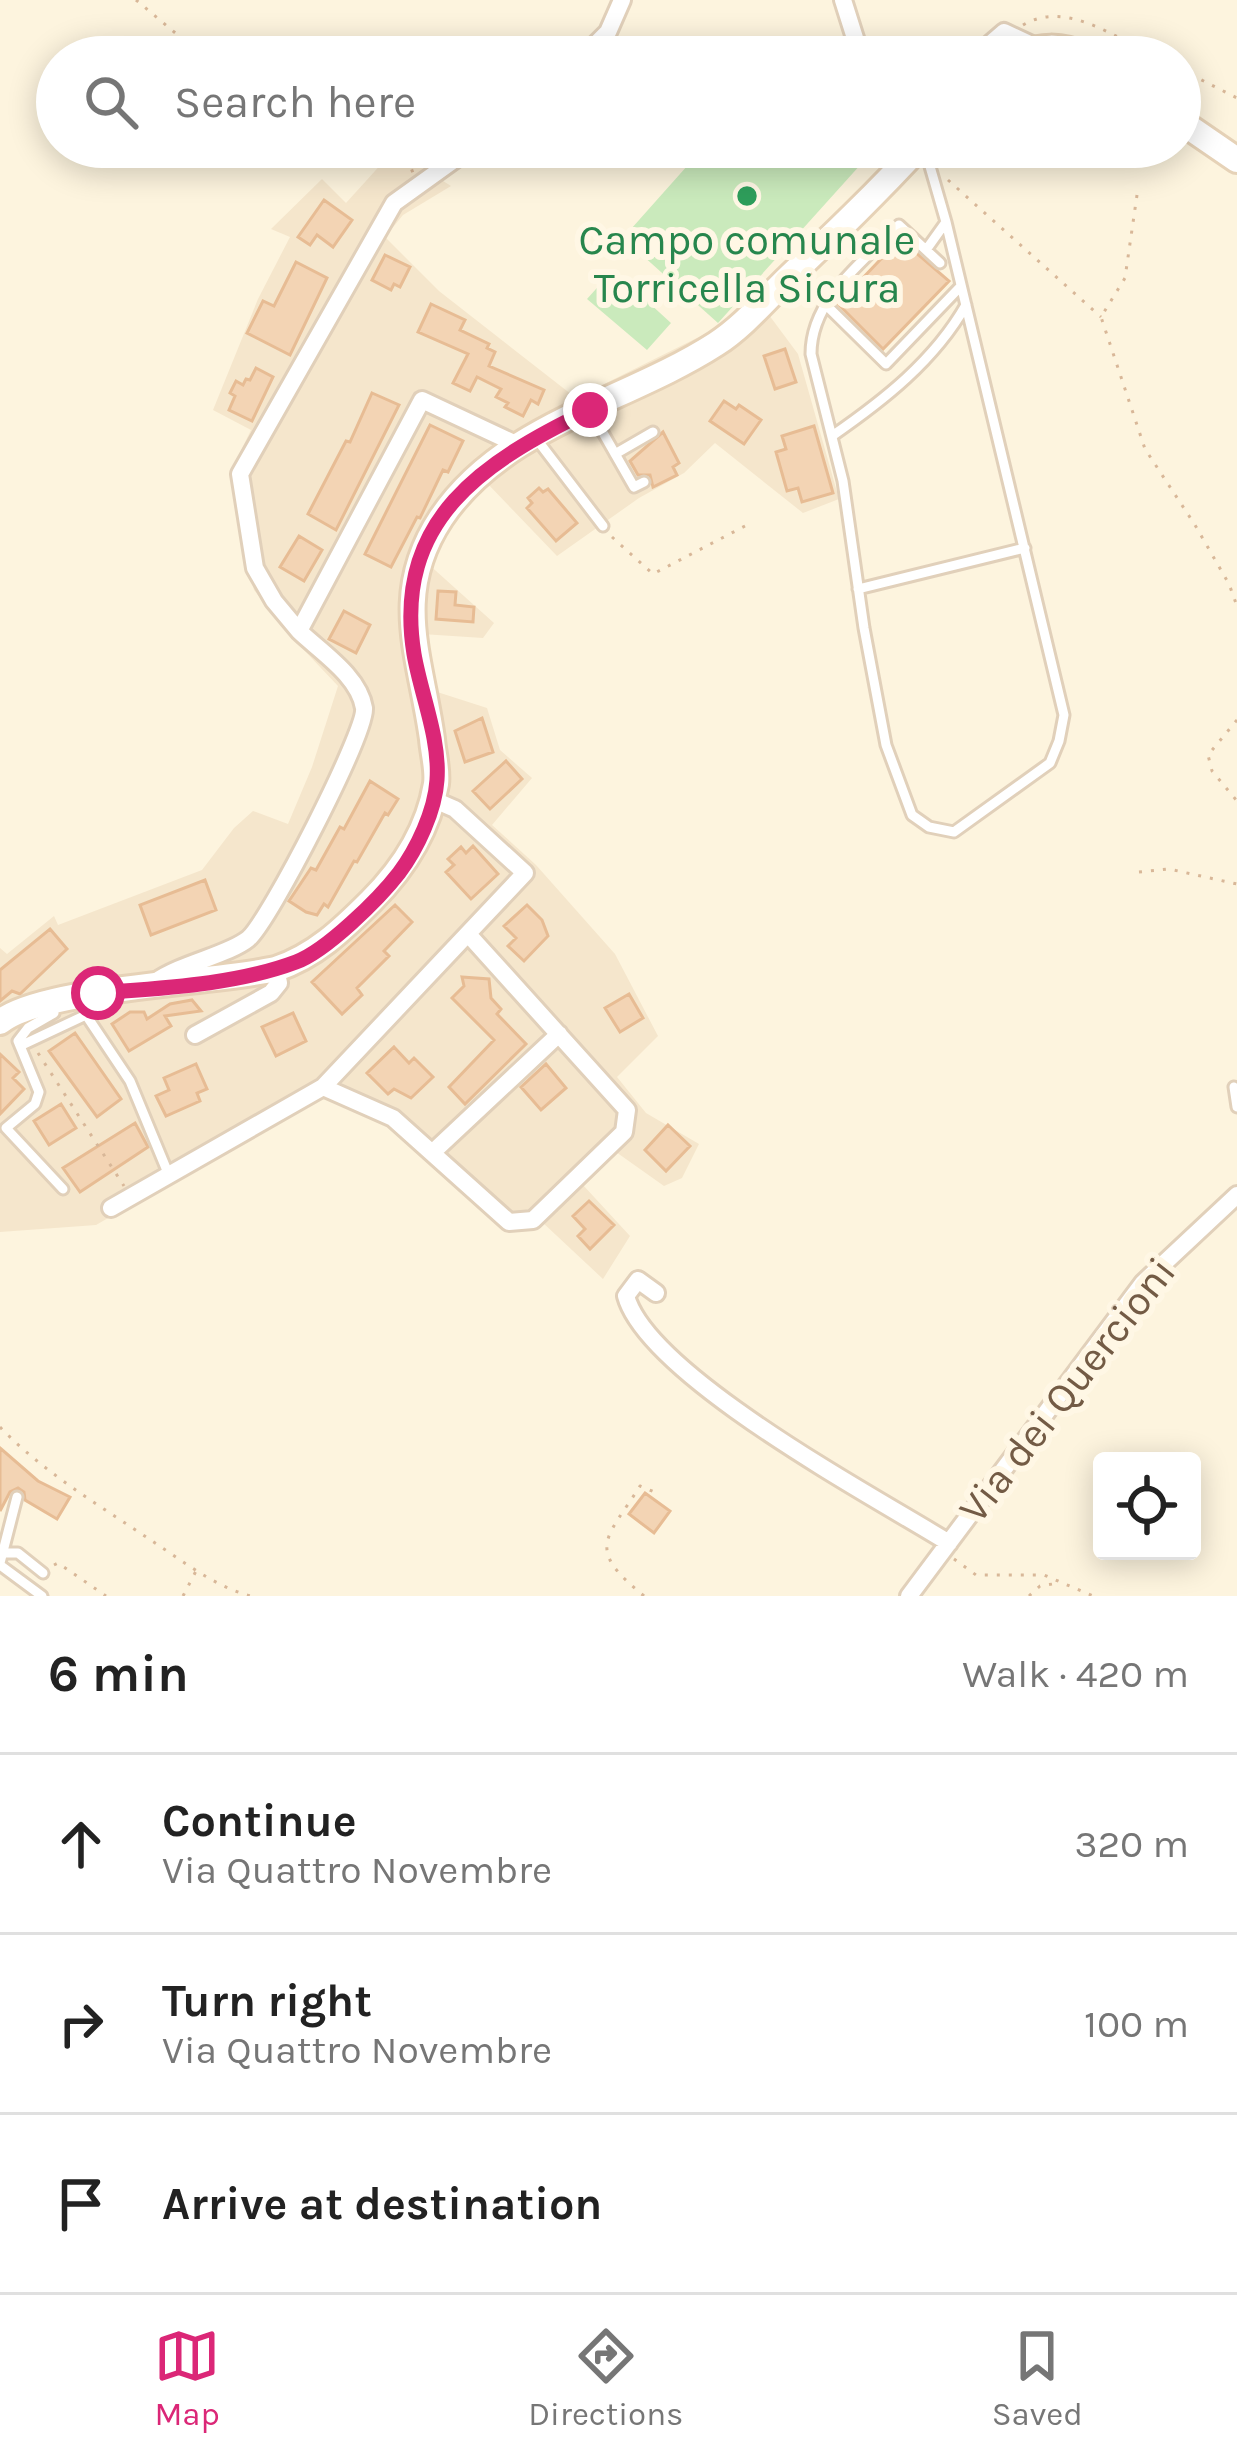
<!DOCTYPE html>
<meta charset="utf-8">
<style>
body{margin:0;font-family:Karla,sans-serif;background:#f2f2f2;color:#222}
.controls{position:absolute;right:36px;bottom:36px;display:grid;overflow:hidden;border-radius:12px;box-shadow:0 6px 30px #0003}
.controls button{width:108px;height:108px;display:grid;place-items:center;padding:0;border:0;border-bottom:3px solid #e0e0e0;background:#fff;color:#222;font:60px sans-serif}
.stop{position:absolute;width:36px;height:36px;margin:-27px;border:9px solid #db2777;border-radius:50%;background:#fff}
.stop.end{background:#db2777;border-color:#fff;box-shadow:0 3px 12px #0008}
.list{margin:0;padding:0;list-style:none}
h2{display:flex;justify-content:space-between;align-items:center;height:156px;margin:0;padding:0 48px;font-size:51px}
h2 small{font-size:39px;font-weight:400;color:#767676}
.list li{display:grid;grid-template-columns:78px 1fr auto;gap:36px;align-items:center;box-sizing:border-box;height:180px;padding:0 48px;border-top:3px solid #e0e0e0}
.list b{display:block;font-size:45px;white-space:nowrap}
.list p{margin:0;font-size:39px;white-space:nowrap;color:#767676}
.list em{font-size:39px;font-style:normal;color:#767676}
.icon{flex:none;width:66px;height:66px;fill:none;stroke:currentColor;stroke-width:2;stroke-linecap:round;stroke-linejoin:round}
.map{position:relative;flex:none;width:1237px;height:1596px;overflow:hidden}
.search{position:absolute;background:#fff;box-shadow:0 6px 30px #0003;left:36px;right:36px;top:36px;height:132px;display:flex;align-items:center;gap:30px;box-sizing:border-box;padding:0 42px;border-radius:66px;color:#767676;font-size:45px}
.sheet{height:696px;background:#fff}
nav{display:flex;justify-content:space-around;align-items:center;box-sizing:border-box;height:168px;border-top:3px solid #e0e0e0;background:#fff;font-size:33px;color:#767676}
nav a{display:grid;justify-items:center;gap:6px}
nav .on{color:#db2777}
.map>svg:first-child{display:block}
.residential{fill:#f5e6cc}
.green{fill:#caeabc}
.building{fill:#f3d4b4;stroke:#e7bc94;stroke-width:3}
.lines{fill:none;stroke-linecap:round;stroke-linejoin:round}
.lane-casing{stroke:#e1d0ba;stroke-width:15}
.street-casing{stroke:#e1d0ba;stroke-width:22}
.secondary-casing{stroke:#e6d2b7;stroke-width:30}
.path{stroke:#d8b798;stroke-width:3;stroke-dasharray:3 9;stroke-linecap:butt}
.lane{stroke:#fff;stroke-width:9}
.street{stroke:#fff;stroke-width:16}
.secondary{stroke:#fff;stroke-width:24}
.route{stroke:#db2777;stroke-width:15}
.leisure-dot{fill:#2e9e5b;stroke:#fff7e5;stroke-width:4.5}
.labels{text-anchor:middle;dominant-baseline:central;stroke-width:12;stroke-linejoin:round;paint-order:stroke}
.leisure-label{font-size:42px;fill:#27864d;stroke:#fff7e5}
.street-label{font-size:42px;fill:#735b45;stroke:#fff7e5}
</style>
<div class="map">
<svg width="1237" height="1596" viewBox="0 0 1237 1596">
<rect width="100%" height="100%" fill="#fdf4de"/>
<path class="residential" d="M394,150l57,36 -48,29 -18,22 54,54 137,107 141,-70 52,-13 29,39 41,145 -36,14 -88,-70 -31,30 -45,25 -82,58 -72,-75 -11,8 -48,73 68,61 -11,15 -61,-4 9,56 56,18 13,42 32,28 -40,47 44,40 79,89 43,82 -41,41 29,36 53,31 -17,34 -18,8 -48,-34 -33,33 47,51 -27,43 -62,-58 -20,7 -146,-111 -57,-20 -222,128 -96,7v-284l7,6 47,-38 4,9 144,-55 32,-42 19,-17 35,13 24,-57 26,-81 -52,-55 -32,-41 -18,-74 -6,-43 21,-43 -38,-20 45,-111 32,-62 -19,-8 51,-50 24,24z"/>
<path class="green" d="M704,147h159l8,6 -153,170 -95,-85z
M613,270l58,53 -24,27 -60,-51z"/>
<path class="building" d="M324,200l28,20 -19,27 -16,-12 -7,10 -12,-8z
M900,239l49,42 -66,68 -45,-45z
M385,255l25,12 -10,20 -6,-3 -3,6 -19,-10z
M296,262l31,16 -37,77 -43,-22 16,-32 11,5z
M431,304l34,16 -5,10 29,14 -2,4 8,4 -6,14 55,24 -6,14 -7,-4 -8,16 -18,-9 3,-4 -12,-6 5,-8 -24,-12 -7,14 -17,-8 15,-29 -50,-22z
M785,349l11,33 -21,7 -11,-33z
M256,368l17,9 -21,44 -23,-11 6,-14 -5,-3 6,-12 7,4 3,-6 4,1z
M372,393l27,12 -63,125 -28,-16 38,-73 4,1z
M724,401l12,8 3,-4 22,15 -17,24 -34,-23z
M430,425l33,16 -15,31 -5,-2 -23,48 -3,-1 -26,50 -26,-13z
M814,426l19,67 -31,9 -4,-14 -11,3 -11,-39 10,-3 -4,-13z
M663,432l16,31 -6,4 4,8 -24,12 -3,-12h-12l-8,-14z
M539,488l4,4 5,-3 29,34 -21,18 -29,-33 5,-5 -4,-5z
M299,536l23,14 -18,31 -24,-14z
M438,591l18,1 -1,13 19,2 -1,15 -37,-3z
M344,611l26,14 -14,28 -27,-14z
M482,718l11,34 -28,10 -10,-31z
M506,761l16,18 -32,30 -17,-18z
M370,781l28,18 -10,16 -3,-2 -28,49 -3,-1 -26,46 -4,-3 -7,11 -11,-3 -17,-11 22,-33 5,2 24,-43 4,2z
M473,846l25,28 -27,25 -25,-27 8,-7 -6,-6 13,-12 5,6z
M205,880l11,30 -65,25 -11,-30z
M395,905l17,17 -28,29 5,5 -32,32 5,7 -20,19 -30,-32z
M527,905l15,15 6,16 -24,25 -16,-15 8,-8 -12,-12z
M50,929l17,20 -47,45 -8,-3 -12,10v-31z
M462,977l27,2 2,19 10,11 -4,5 29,30 -61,60 -16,-17 45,-47 -42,-42 12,-12z
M629,994l14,24 -23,14 -15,-24z
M192,1000l9,11 -36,5 6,10 -42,25 -17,-27 18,-12h14l3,7 23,-15z
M293,1013l13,28 -30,15 -14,-29z
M75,1033l46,66 -24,18 -48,-66z
M394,1047l15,16 5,-5 19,19 -22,21 -17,-9 -6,5 -21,-21z
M0,1054l19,18 -6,6 11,11 -24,25z
M196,1064l11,25 -10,4 3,8 -34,15 -10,-20 13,-6 -5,-12z
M546,1064l20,24 -25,22 -20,-23z
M61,1104l15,24 -27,17 -15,-24z
M135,1123l13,24 -68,45 -17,-24z
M668,1125l22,21 -24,25 -21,-21z
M589,1201l25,24 -24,24 -12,-13 7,-7 -12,-13z
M0,1448l38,33 32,16 -13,22 -32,-19 -1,-8 -6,-4 -8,4 -10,19z
M645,1493l25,18 -16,22 -25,-19z"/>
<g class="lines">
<g class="lane-casing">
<path id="lane" d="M916,152l13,11 17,59 -20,28 -27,-25c-36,37 -88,74 -88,129l32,127 21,147 22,117 26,70 17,12 25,5 96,-69 9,-22 5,-26 -118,-493
M926,250l14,13
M824,303l62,61 75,-78
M590,410l44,77 10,-5
M832,436c52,-36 102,-75 134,-131
M535,437l68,89
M615,454l38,-22
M858,589l167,-41
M53,1007l1,6 -26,15 -10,13 21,51 -4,12 -29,24 57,61
M20,1046l66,-31 44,66 38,92
M1234,1087l3,20
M5,1553h13l25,20
M0,1563l17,-66
M0,1565l42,31"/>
</g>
<g class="street-casing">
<path id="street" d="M843,0l18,57
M583,57l25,-25 14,-32
M975,57l29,-25 32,15
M472,147l-78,56 -154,271 15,94 19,33 25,30 123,-231 96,45
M155,982c27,-19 73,-27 93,-43 21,-17 119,-208 116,-231 -5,-32 -43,-56 -65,-77
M195,1035l76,-42 8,-10 -3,-14
M323,1087l70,31 116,104 24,-2 91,-88 3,-22 -159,-176
M433,1152l126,-118
M111,1208l212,-121 202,-214 -70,-64 -23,-10
M656,1293l-18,-13 -12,16c22,80 249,201 323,247
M909,1596l234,-313 94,-88"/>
</g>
<g class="secondary-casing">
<path id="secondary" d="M1013,57c27,-12 48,-13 75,0
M1180,121l57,39
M0,1022c42,-34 213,-39 276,-53 39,-13 66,-39 95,-68 33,-33 57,-70 65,-117 2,-14 -3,-31 -4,-45 -11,-81 -42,-144 9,-221 62,-93 185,-116 275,-174 28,-18 50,-45 74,-68 44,-42 88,-84 129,-129"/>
</g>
<path class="path" d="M136,0l68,57
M1023,25c42,-25 90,11 133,32
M1180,69l57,29
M403,147l10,26
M948,180l153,137
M1137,195l-12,83 -24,39 44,132 50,76 34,59 8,22
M612,537l41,37 92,-48
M1237,720l-29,35 4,16 25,30
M1139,872l30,-3 68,15
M38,1053l86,133
M0,1427c44,46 99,78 152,114 31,20 63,46 99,55
M954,1559l22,16h68l49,21
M54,1565l4,-2 48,33
M183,1596l13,-25
M644,1596c-59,-48 -38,-56 -4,-110l17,7
M1029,1596l11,-10 19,-3"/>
<use href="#lane" class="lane"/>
<use href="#street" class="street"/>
<use href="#secondary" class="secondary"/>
</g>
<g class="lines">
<path class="route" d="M98,993c64,-5 137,-8 198,-31 30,-11 83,-63 103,-89 18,-24 36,-62 38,-93 3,-42 -16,-85 -23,-126 -22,-135 71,-193 176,-244"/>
</g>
<circle class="leisure-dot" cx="747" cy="196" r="12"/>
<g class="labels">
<g class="leisure-label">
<text x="747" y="240">Campo comunale<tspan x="747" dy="48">Torricella Sicura</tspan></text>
</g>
<g class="street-label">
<text transform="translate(1067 1390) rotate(-52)">Via dei Quercioni</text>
</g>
</g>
</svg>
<div class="controls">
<button><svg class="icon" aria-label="locate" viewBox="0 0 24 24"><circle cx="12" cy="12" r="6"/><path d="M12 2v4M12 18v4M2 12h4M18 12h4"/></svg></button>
</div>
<div class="stop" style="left:98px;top:993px"></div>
<div class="stop end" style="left:590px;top:410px"></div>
<div class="search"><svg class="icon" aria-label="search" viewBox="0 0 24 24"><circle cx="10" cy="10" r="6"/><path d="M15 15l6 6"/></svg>Search here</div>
</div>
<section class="sheet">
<h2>6 min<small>Walk · 420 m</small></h2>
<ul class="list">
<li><svg class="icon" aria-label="ahead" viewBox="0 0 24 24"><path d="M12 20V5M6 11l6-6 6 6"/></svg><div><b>Continue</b><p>Via Quattro Novembre</p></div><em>320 m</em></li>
<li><svg class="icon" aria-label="right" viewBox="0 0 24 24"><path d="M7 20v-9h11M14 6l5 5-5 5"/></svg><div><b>Turn right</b><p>Via Quattro Novembre</p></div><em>100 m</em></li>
<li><svg class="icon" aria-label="arrive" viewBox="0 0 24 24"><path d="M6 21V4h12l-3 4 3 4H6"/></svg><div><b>Arrive at destination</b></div></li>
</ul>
</section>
<nav>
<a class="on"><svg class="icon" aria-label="map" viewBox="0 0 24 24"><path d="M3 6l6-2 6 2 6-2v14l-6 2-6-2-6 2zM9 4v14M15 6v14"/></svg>Map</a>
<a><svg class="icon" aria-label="directions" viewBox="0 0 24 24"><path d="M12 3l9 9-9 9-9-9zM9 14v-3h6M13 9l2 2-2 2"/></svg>Directions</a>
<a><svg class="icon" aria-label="saved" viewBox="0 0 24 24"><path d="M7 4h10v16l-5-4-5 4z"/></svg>Saved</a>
</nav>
